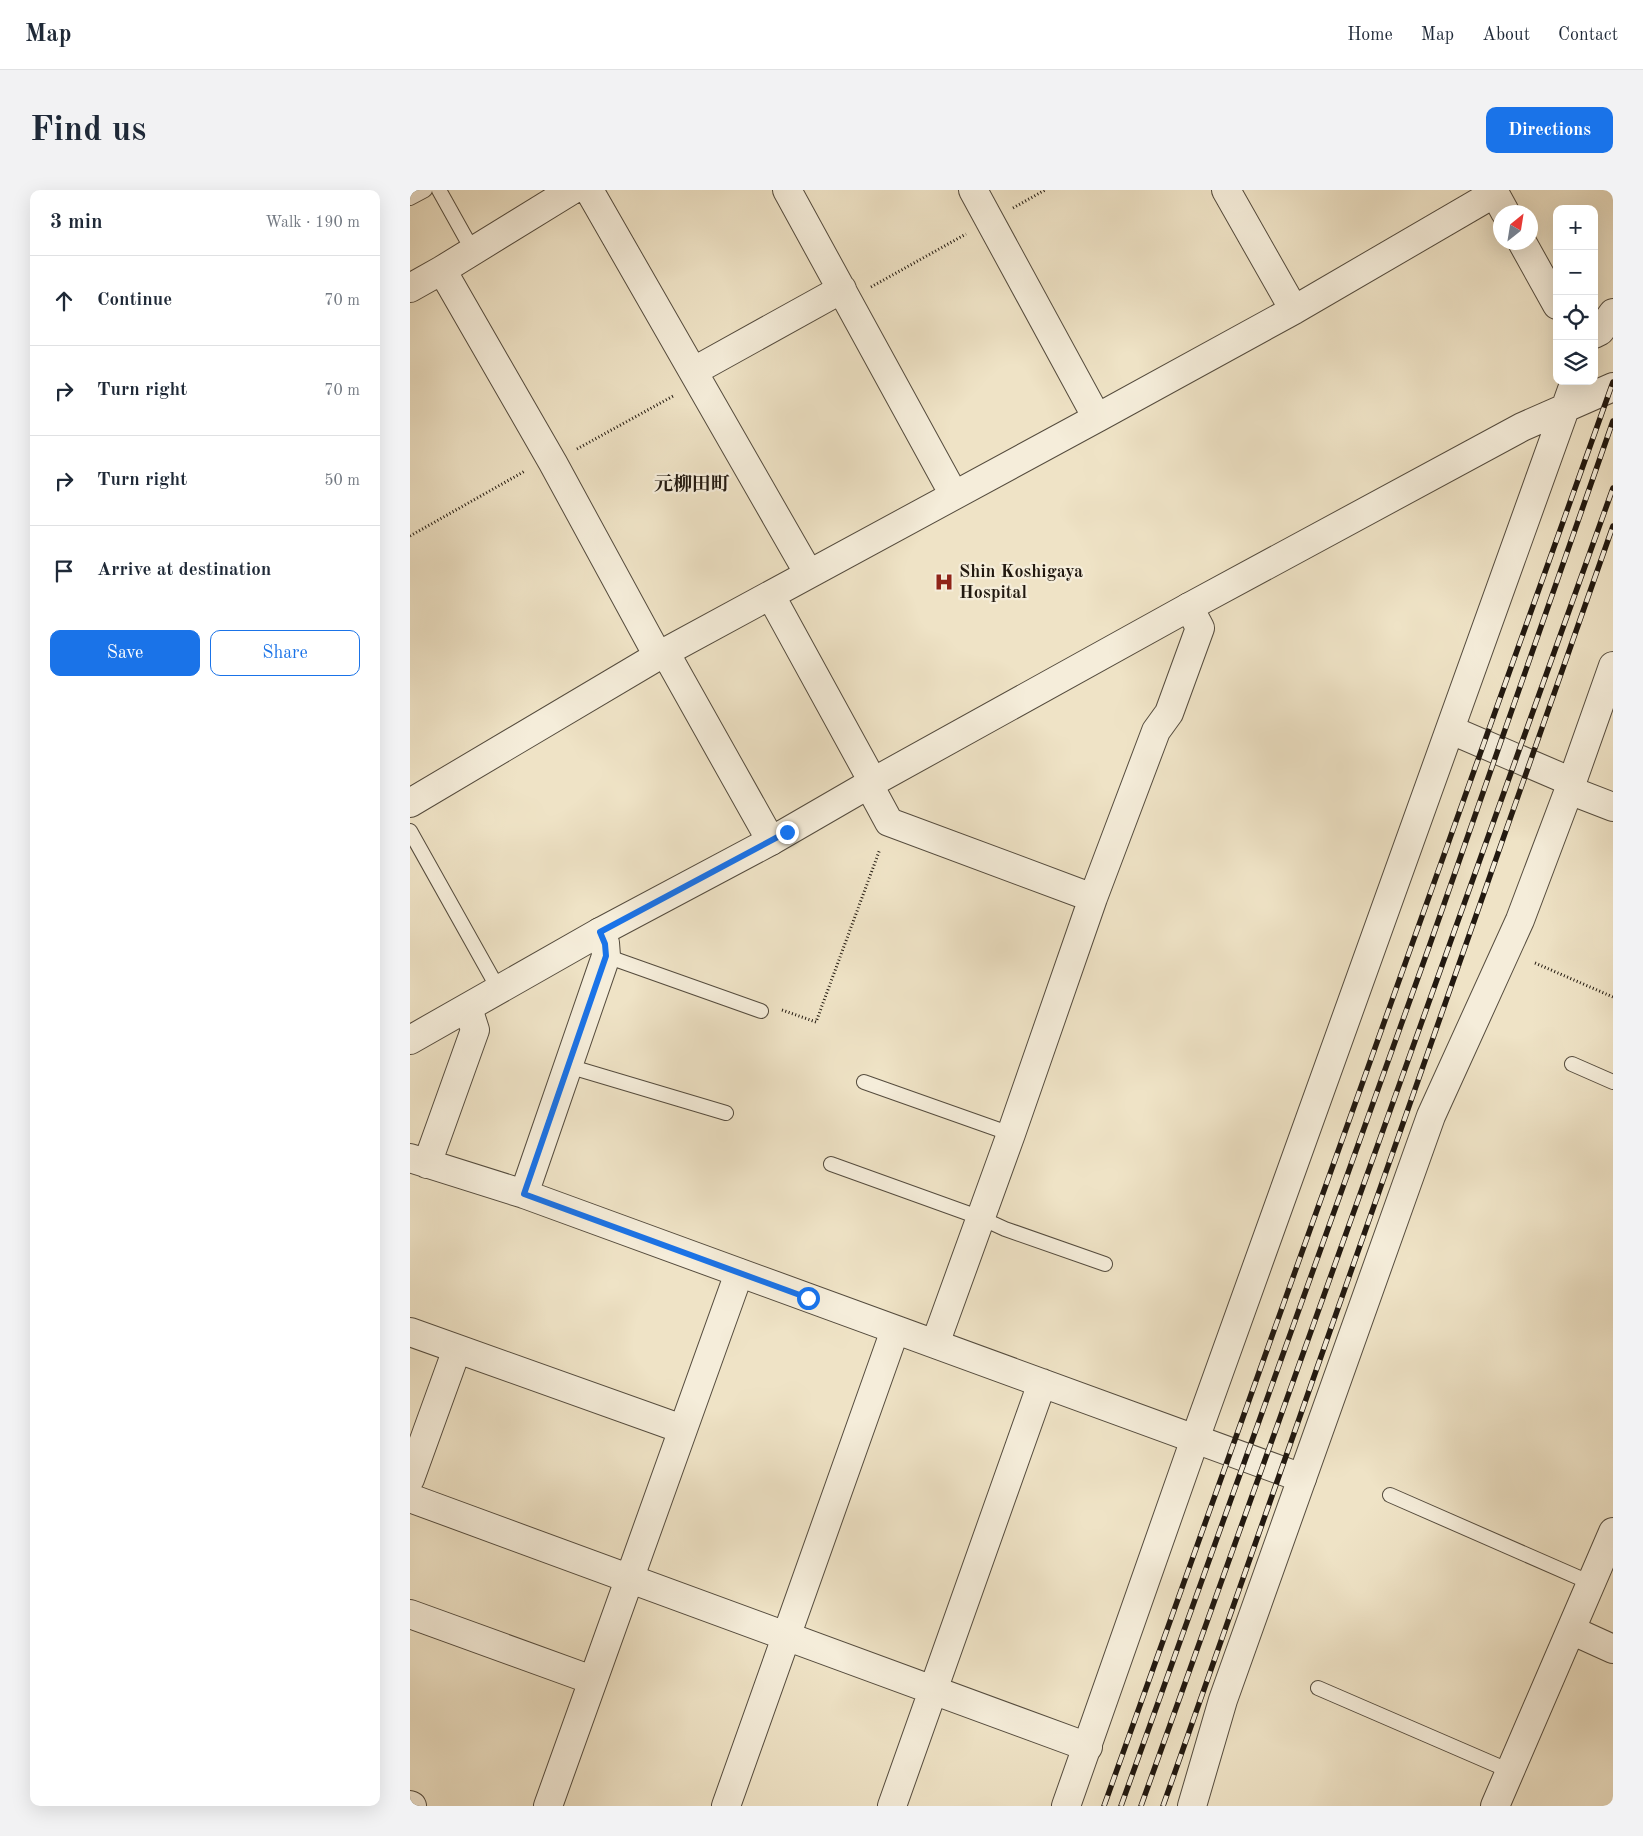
<!DOCTYPE html>
<meta charset="utf-8">
<style>
body{margin:0;font-family:"Old Standard TT","Noto Serif JP",serif;background:#f2f2f3;color:#1f2937}
.controls{position:absolute;right:15px;top:15px;display:grid;overflow:hidden;border-radius:10px;box-shadow:0 5px 20px #0002}
.controls button{width:45px;height:45px;display:grid;place-items:center;padding:0;border:0;border-bottom:1px solid #e0e1e3;background:#fff;color:#1f2937;font:25px sans-serif}
.compass{position:absolute;left:1083px;top:15px;width:45px;height:45px;border-radius:50%;background:#fff;box-shadow:0 5px 20px #0002;rotate:30deg}
.stop{position:absolute;width:15px;height:15px;margin:-11px;border:4px solid #1a73e8;border-radius:50%;background:#fff}
.stop.end{background:#1a73e8;border-color:#fff;box-shadow:0 1px 5px #0008}
.list{margin:0;padding:0;list-style:none}
h2{display:flex;justify-content:space-between;align-items:center;height:65px;margin:0;padding:0 20px;font-size:21px}
h2 small{font-size:16px;font-weight:400;color:#747a83}
.list li{display:grid;grid-template-columns:32px 1fr auto;gap:15px;align-items:center;box-sizing:border-box;height:90px;padding:0 20px;border-top:1px solid #e0e1e3}
.list b{display:block;font-size:19px;white-space:nowrap}
.list em{font-size:16px;font-style:normal;color:#747a83}
.actions{display:flex;gap:10px;padding:15px 20px}
.actions a{flex:1;padding:11px 0;border:1px solid #1a73e8;border-radius:10px;text-align:center;font-size:18px;color:#1a73e8}
.actions .main{background:#1a73e8;color:#fff}
.icon{flex:none;width:28px;height:28px;fill:none;stroke:currentColor;stroke-width:2;stroke-linecap:round;stroke-linejoin:round}
.map{position:relative;flex:none;width:1203px;height:1616px;overflow:hidden;border-radius:10px}
header{display:flex;align-items:center;gap:30px;box-sizing:border-box;height:70px;padding:0 25px;background:#fff;border-bottom:1px solid #e0e1e3}
header strong{font-size:24px}
nav{display:flex;gap:28px;margin-inline-start:auto;font-size:18px}
.intro{display:flex;align-items:center;justify-content:space-between;box-sizing:border-box;height:120px;padding:0 30px}
h1{margin:0;font-size:35px}
.button{padding:12px 22px;border-radius:10px;background:#1a73e8;color:#fff;font-size:18px;font-weight:700}
main{display:flex;gap:30px;padding:0 30px}
aside{flex:1;background:#fff;border-radius:10px;box-shadow:0 5px 20px #0002}
.map>svg:first-child{display:block}
.lines{fill:none;stroke-linecap:round;stroke-linejoin:round}
.service-casing{stroke:#554c3e;stroke-width:16}
.minor-casing{stroke:#554c3e;stroke-width:30}
.tertiary-casing{stroke:#554c3e;stroke-width:30}
.path{stroke:#221910;stroke-width:3;stroke-dasharray:1 2.5;stroke-linecap:butt}
.service{stroke:#f5edda;stroke-width:14}
.minor{stroke:#f5edda;stroke-width:28}
.tertiary{stroke:#f5edda;stroke-width:28}
.rail-casing{stroke:#221910;stroke-width:5.5}
.rail{stroke:#f5edda;stroke-width:4;stroke-dasharray:11;stroke-linecap:butt}
.route{stroke:#1a73e8;stroke-width:6}
.labels{text-anchor:middle;dominant-baseline:central;stroke-width:4.5;stroke-linejoin:round;paint-order:stroke}
.poi-label{font-size:18px;font-weight:bold;fill:#221910;stroke:#f5edda;text-anchor:start}
.neighbourhood-label{font-size:19px;font-weight:bold;fill:#221910;stroke:#f5edda}
</style>
<header>
<strong>Map</strong>
<nav><a>Home</a><a>Map</a><a>About</a><a>Contact</a></nav>
</header>
<div class="intro"><h1>Find us</h1><a class="button">Directions</a></div>
<main>
<aside>
<h2>3 min<small>Walk · 190 m</small></h2>
<ul class="list">
<li><svg class="icon" aria-label="ahead" viewBox="0 0 24 24"><path d="M12 20V5M6 11l6-6 6 6"/></svg><div><b>Continue</b></div><em>70 m</em></li>
<li><svg class="icon" aria-label="right" viewBox="0 0 24 24"><path d="M7 20v-9h11M14 6l5 5-5 5"/></svg><div><b>Turn right</b></div><em>70 m</em></li>
<li><svg class="icon" aria-label="right" viewBox="0 0 24 24"><path d="M7 20v-9h11M14 6l5 5-5 5"/></svg><div><b>Turn right</b></div><em>50 m</em></li>
<li><svg class="icon" aria-label="arrive" viewBox="0 0 24 24"><path d="M6 21V4h12l-3 4 3 4H6"/></svg><div><b>Arrive at destination</b></div></li>
</ul>
<div class="actions"><a class="main">Save</a><a>Share</a></div>
</aside>
<div class="map">
<svg width="1203" height="1616" viewBox="0 0 1203 1616">
<rect width="100%" height="100%" fill="#efe3c6"/>
<filter id="stains"><feTurbulence type="fractalNoise" baseFrequency=".004" numOctaves="4"/><feColorMatrix values="0 0 0 0 .2 0 0 0 0 .09 0 0 0 0 .02 0 0 0 .5 -.17"/></filter>
<radialGradient id="worn" r=".72"><stop offset=".6" stop-color="#630" stop-opacity="0"/><stop offset="1" stop-color="#630" stop-opacity=".3"/></radialGradient>
<g class="lines">
<g class="service-casing">
<path id="service" d="M29,0l34,61
M0,8l15,-8
M0,641l89,159
M196,766l155,55
M1162,874l41,18
M158,876l158,47
M454,892l147,52
M421,974l150,54 24,11 100,35
M980,1305l201,88
M908,1498l192,83"/>
</g>
<g class="minor-casing">
<path id="minor" d="M179,0l220,384
M377,0l167,305
M816,0l68,120
M32,80l111,193 105,193
M0,98l32,-18 130,-80
M284,181l148,-82
M687,228l197,-108 201,-117
M361,406l102,186
M255,462l106,189
M459,595l20,37 204,76
M1159,600l44,17
M0,613l248,-147 439,-238 -124,-228
M0,968l114,36 778,284
M17,974l48,-134 -7,-22
M114,1004l82,-238 -1,-13 -5,-11
M0,1142l272,97
M525,1154l76,-210 82,-236 63,-167 13,-18 31,-85 -11,-21
M0,1289l47,-130
M0,1308l678,249
M0,1424l182,66
M1161,1440l42,19
M0,1615l2,1
M316,1616l169,-476
M482,1616l150,-423
M1085,1616l118,-274"/>
</g>
<g class="tertiary-casing">
<path id="tertiary" d="M1083,0l12,22
M1112,52l35,63
M1184,144l6,-3 13,-18
M1041,540l121,52
M0,850l190,-108 171,-91 102,-59 316,-175 333,-180 91,-40
M138,1616l191,-533
M656,1616l129,-367 380,-1058
M782,1616l31,-106 208,-584 89,-196 52,-138 41,-116"/>
</g>
<path class="path" d="M603,18l32,-18
M461,97l95,-53
M167,259l98,-54
M0,346l115,-65
M1125,773l78,34
M372,820l34,12 64,-173"/>
<use href="#service" class="service"/>
<use href="#minor" class="minor"/>
<use href="#tertiary" class="tertiary"/>
<g class="rail-casing">
<path id="rail" d="M694,1616l509,-1424
M711,1616l308,-859 184,-526
M731,1616l472,-1318
M753,1616l450,-1280"/>
</g>
<use href="#rail" class="rail"/>
</g>
<g class="lines">
<path class="route" d="M377,642l-187,100 5,12 1,12 -82,238 284,104"/>
</g>
<defs>
<g id="hospital-bare" transform="scale(1.5)"><path d="M-5-5h3v3.5h4V-5h3V5h-3V1.5h-4V5h-3Z" fill="#8f2418" stroke="#f5edda" stroke-width="2.5" paint-order="stroke"/></g>
</defs>
<g fill-rule="evenodd">
<use href="#hospital-bare" x="534" y="392"/>
</g>
<g class="labels">
<g class="poi-label">
<text x="549" y="382">Shin Koshigaya<tspan x="549" dy="21">Hospital</tspan></text>
</g>
<g class="neighbourhood-label">
<text x="282" y="295">元柳田町</text>
</g>
</g>
<rect width="100%" height="100%" filter="url(#stains)"/>
<rect width="100%" height="100%" fill="url(#worn)"/>
</svg>
<div class="controls">
<button>+</button>
<button>−</button>
<button><svg class="icon" aria-label="locate" viewBox="0 0 24 24"><circle cx="12" cy="12" r="6"/><path d="M12 2v4M12 18v4M2 12h4M18 12h4"/></svg></button>
<button><svg class="icon" aria-label="layers" viewBox="0 0 24 24"><path d="M12 4l9 5-9 5-9-5zM3 14l9 5 9-5"/></svg></button>
</div>
<svg class="compass" viewBox="-18 -18 36 36"><path d="M0-13l5 13h-10z" fill="#e53935"/><path d="M0 13l5-13h-10z" fill="#747a83"/></svg>
<div class="stop" style="left:398px;top:1108px"></div>
<div class="stop end" style="left:377px;top:642px"></div>
</div>
</main>
